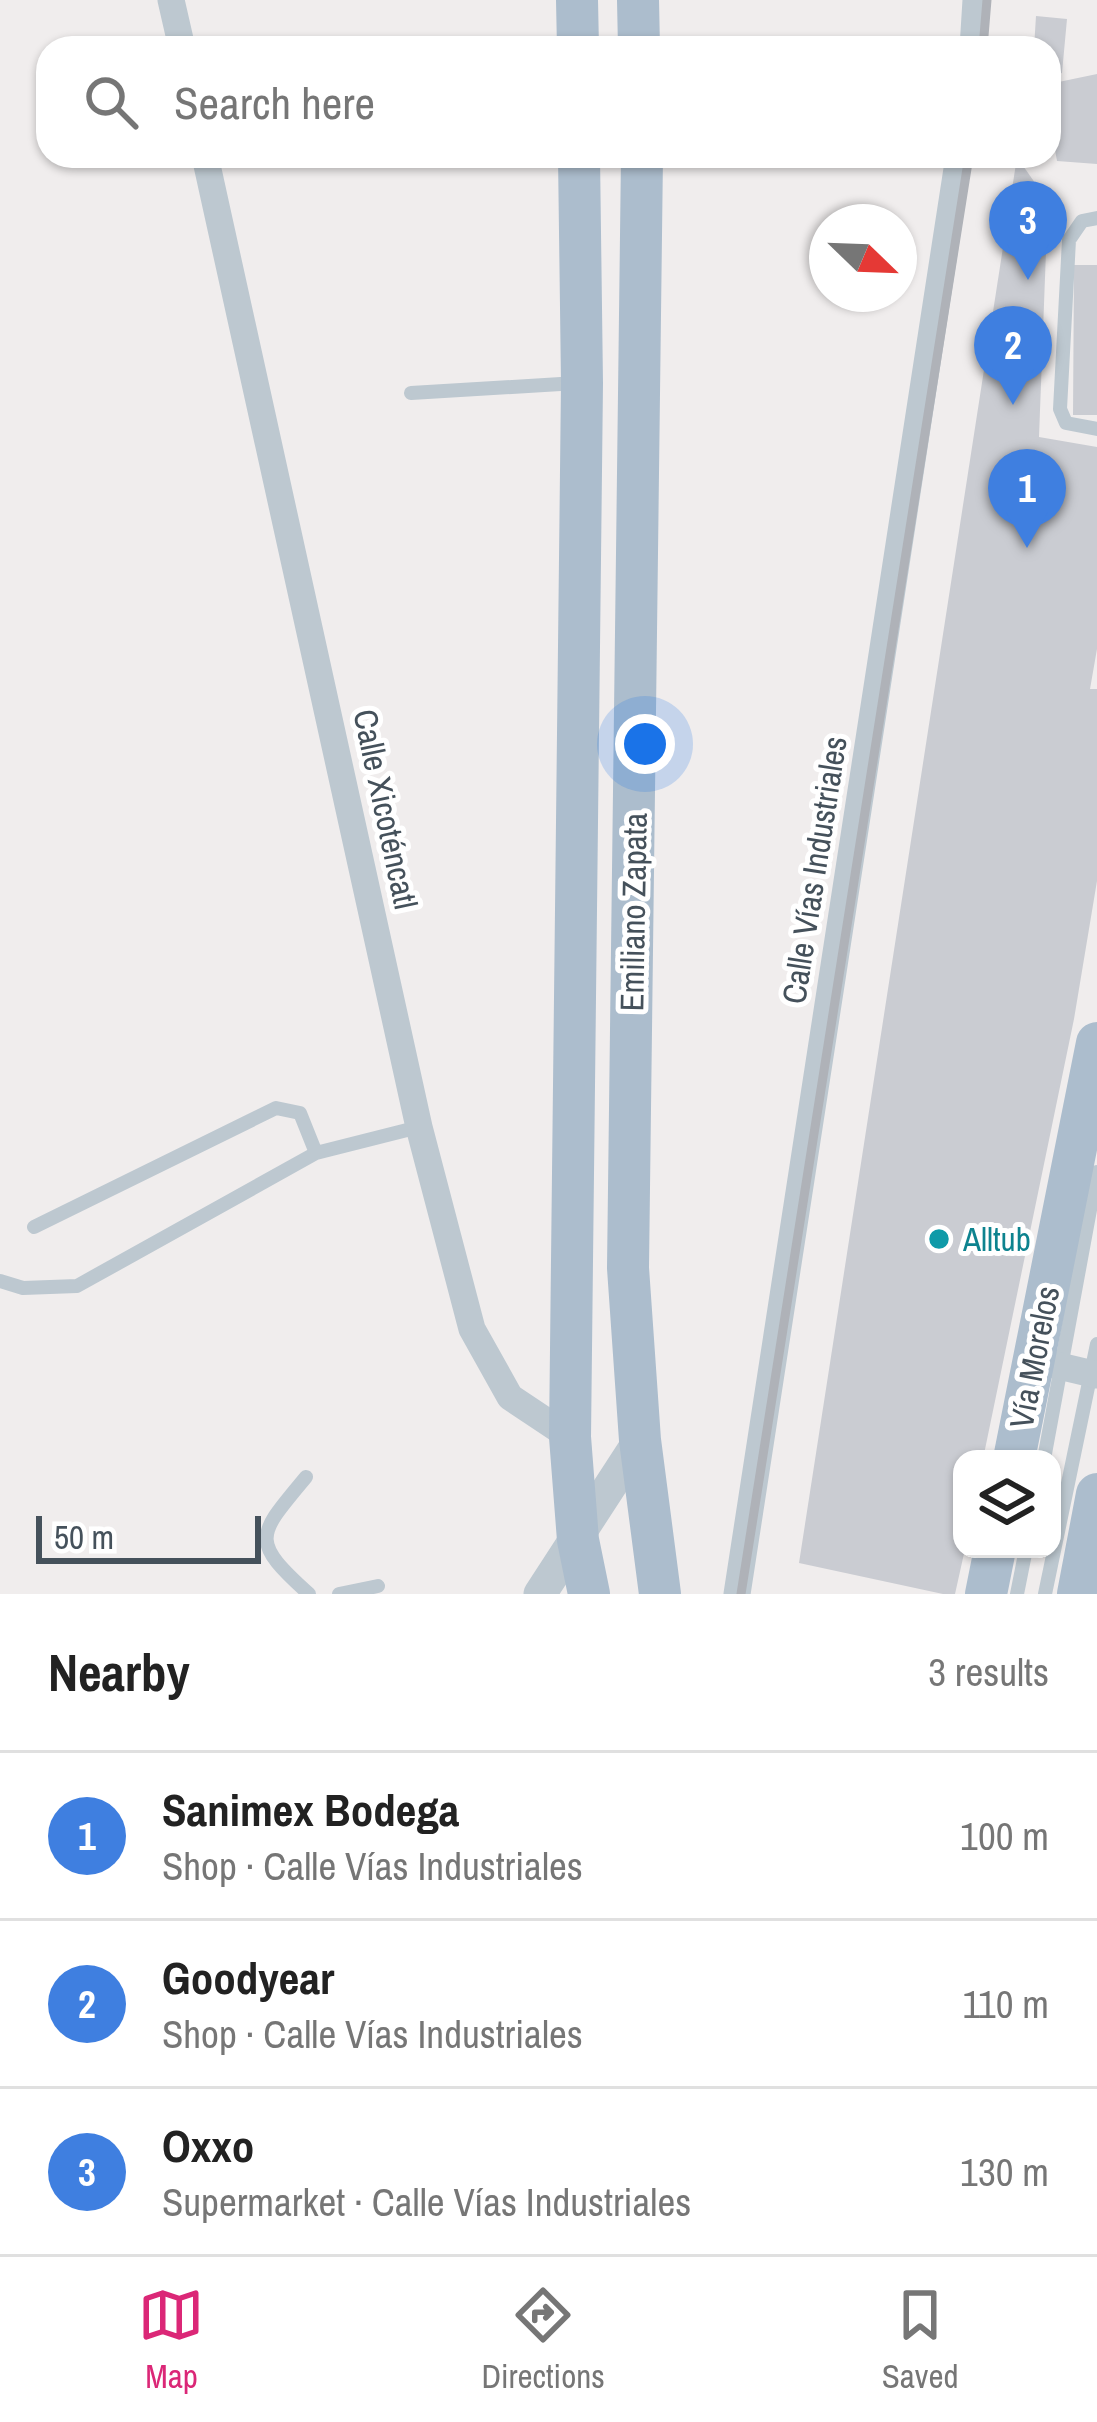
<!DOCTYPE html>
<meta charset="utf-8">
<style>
body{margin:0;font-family:"Archivo Narrow",sans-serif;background:#f6f6f6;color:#222}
.controls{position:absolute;right:36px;bottom:36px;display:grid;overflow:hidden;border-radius:24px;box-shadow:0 3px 9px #0004}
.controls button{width:108px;height:108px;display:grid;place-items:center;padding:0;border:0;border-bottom:3px solid #e0e0e0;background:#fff;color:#222;font:60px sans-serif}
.compass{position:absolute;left:809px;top:204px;width:108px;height:108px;border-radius:50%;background:#fff;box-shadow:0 3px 9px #0004;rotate:113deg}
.scale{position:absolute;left:36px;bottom:30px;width:225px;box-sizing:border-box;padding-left:12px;border:6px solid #45515b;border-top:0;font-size:33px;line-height:42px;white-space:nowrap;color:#45515b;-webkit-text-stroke:9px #fff;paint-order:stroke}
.you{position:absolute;left:645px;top:744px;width:42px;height:42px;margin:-30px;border:9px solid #fff;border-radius:50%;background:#1a73e8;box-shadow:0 0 0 18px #1a73e833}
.badge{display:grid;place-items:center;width:78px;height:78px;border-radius:50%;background:#db2777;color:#fff;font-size:39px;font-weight:700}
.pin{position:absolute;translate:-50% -99px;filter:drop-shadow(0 3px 6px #0008)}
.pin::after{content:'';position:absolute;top:63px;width:42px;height:36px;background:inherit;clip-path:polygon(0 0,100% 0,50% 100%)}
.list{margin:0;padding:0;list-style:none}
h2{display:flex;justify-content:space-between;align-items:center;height:156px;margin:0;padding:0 48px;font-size:51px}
h2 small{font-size:39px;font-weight:400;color:#767676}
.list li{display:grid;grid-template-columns:78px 1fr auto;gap:36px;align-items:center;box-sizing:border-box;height:168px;padding:0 48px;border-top:3px solid #e0e0e0}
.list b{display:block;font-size:45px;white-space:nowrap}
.list p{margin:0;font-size:39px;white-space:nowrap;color:#767676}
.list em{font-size:39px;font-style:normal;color:#767676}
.icon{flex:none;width:66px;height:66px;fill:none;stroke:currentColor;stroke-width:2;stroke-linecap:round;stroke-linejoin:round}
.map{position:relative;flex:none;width:1097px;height:1594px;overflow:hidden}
.search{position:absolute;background:#fff;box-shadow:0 3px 9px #0004;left:36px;right:36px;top:36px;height:132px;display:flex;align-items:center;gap:30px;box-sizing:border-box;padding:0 42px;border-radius:36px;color:#767676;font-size:45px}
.sheet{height:660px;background:#fff}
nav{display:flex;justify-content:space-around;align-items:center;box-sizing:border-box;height:168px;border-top:3px solid #e0e0e0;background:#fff;font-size:33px;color:#767676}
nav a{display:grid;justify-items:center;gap:6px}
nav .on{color:#db2777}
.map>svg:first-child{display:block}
.building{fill:#caccd2}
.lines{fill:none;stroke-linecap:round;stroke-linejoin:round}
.service{stroke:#bdc8d0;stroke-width:14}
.minor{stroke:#bdc8d0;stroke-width:27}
.tertiary{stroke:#bdc8d0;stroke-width:33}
.primary{stroke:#acbdcd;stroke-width:42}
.rail{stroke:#afb2b8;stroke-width:9}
.culture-dot{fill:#0f9aa8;stroke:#fff;stroke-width:4.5}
.labels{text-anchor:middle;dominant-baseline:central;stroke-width:10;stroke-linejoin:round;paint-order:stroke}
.street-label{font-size:33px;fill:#45515b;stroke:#fff}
.culture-label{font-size:33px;fill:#0d838f;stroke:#fff;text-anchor:start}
</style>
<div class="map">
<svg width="1097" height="1594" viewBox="0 0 1097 1594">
<rect width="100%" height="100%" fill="#f0eded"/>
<path class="building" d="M1036,16l31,3 -5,54 -13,4v-29h-15z
M1097,74v90l-40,-3 -2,-11h-6v-66z
M1017,157l25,36 4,18 -11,34 11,6 -7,186 58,10v202l-7,40h7v192l-23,138 -91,440h-21l3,90 -10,45h-12l-144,-31z
M1074,265h23v150h-24z"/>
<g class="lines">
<path class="service" d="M1097,218l-15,3 -13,19 -9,169 6,14 31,6
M411,393l166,-10
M34,1227l242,-119 24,5 16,40
M0,1281l23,7 54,-2 239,-133 103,-26
M1044,1459l53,-287
M306,1477c-49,59 -57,63 3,117
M339,1594l39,-8
M1017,1594l9,-45
M1045,1594l52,-250"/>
<path class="minor" d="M171,0l11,48
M973,48l3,-48
M205,156l214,971 53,202 38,68 60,40
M1034,1360l63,15
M737,1594l222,-1438"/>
<path class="tertiary" d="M540,1594l100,-154"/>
<path class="primary" d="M577,0l1,48
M638,0l1,48
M579,156l3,227 -12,1054 8,103 11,54
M642,156l-14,1112 12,172 20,154
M1014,1459l83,-416
M986,1594l9,-45
M1078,1594l19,-100"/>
<path class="rail" d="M983,48l4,-48
M741,1594l228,-1438"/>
</g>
<circle class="culture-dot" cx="939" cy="1239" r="12"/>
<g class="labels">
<g class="street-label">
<text transform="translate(386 809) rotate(78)">Calle Xicoténcatl</text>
<text transform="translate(814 870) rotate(-81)">Calle Vías Industriales</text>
<text transform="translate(633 912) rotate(-89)">Emiliano Zapata</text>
<text transform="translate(1034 1357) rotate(-79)">Vía Morelos</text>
</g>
<g class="culture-label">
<text x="963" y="1239">Alltub</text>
</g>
</g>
</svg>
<div class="controls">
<button><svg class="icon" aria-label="layers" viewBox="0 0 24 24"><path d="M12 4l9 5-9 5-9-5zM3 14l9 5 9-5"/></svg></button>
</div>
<svg class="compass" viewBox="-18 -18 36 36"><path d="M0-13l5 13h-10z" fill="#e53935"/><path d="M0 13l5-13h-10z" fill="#767676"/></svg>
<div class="scale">50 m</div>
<div class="you"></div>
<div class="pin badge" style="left:1027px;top:548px;background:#3f7fe0">1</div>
<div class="pin badge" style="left:1013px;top:405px;background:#3f7fe0">2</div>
<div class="pin badge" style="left:1028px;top:280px;background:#3f7fe0">3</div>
<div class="search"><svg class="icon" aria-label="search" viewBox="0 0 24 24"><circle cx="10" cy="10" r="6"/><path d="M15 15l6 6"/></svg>Search here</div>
</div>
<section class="sheet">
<h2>Nearby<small>3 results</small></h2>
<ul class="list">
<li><span class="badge" style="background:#3f7fe0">1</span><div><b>Sanimex Bodega</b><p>Shop · Calle Vías Industriales</p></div><em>100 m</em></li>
<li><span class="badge" style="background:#3f7fe0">2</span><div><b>Goodyear</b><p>Shop · Calle Vías Industriales</p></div><em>110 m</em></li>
<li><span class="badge" style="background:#3f7fe0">3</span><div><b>Oxxo</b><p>Supermarket · Calle Vías Industriales</p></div><em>130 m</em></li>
</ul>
</section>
<nav>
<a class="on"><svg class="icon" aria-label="map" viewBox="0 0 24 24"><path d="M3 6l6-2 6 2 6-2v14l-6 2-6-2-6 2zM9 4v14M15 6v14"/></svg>Map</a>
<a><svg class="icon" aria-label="directions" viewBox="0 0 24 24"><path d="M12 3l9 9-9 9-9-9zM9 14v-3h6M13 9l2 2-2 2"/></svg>Directions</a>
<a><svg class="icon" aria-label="saved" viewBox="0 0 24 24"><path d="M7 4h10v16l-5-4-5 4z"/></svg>Saved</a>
</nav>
